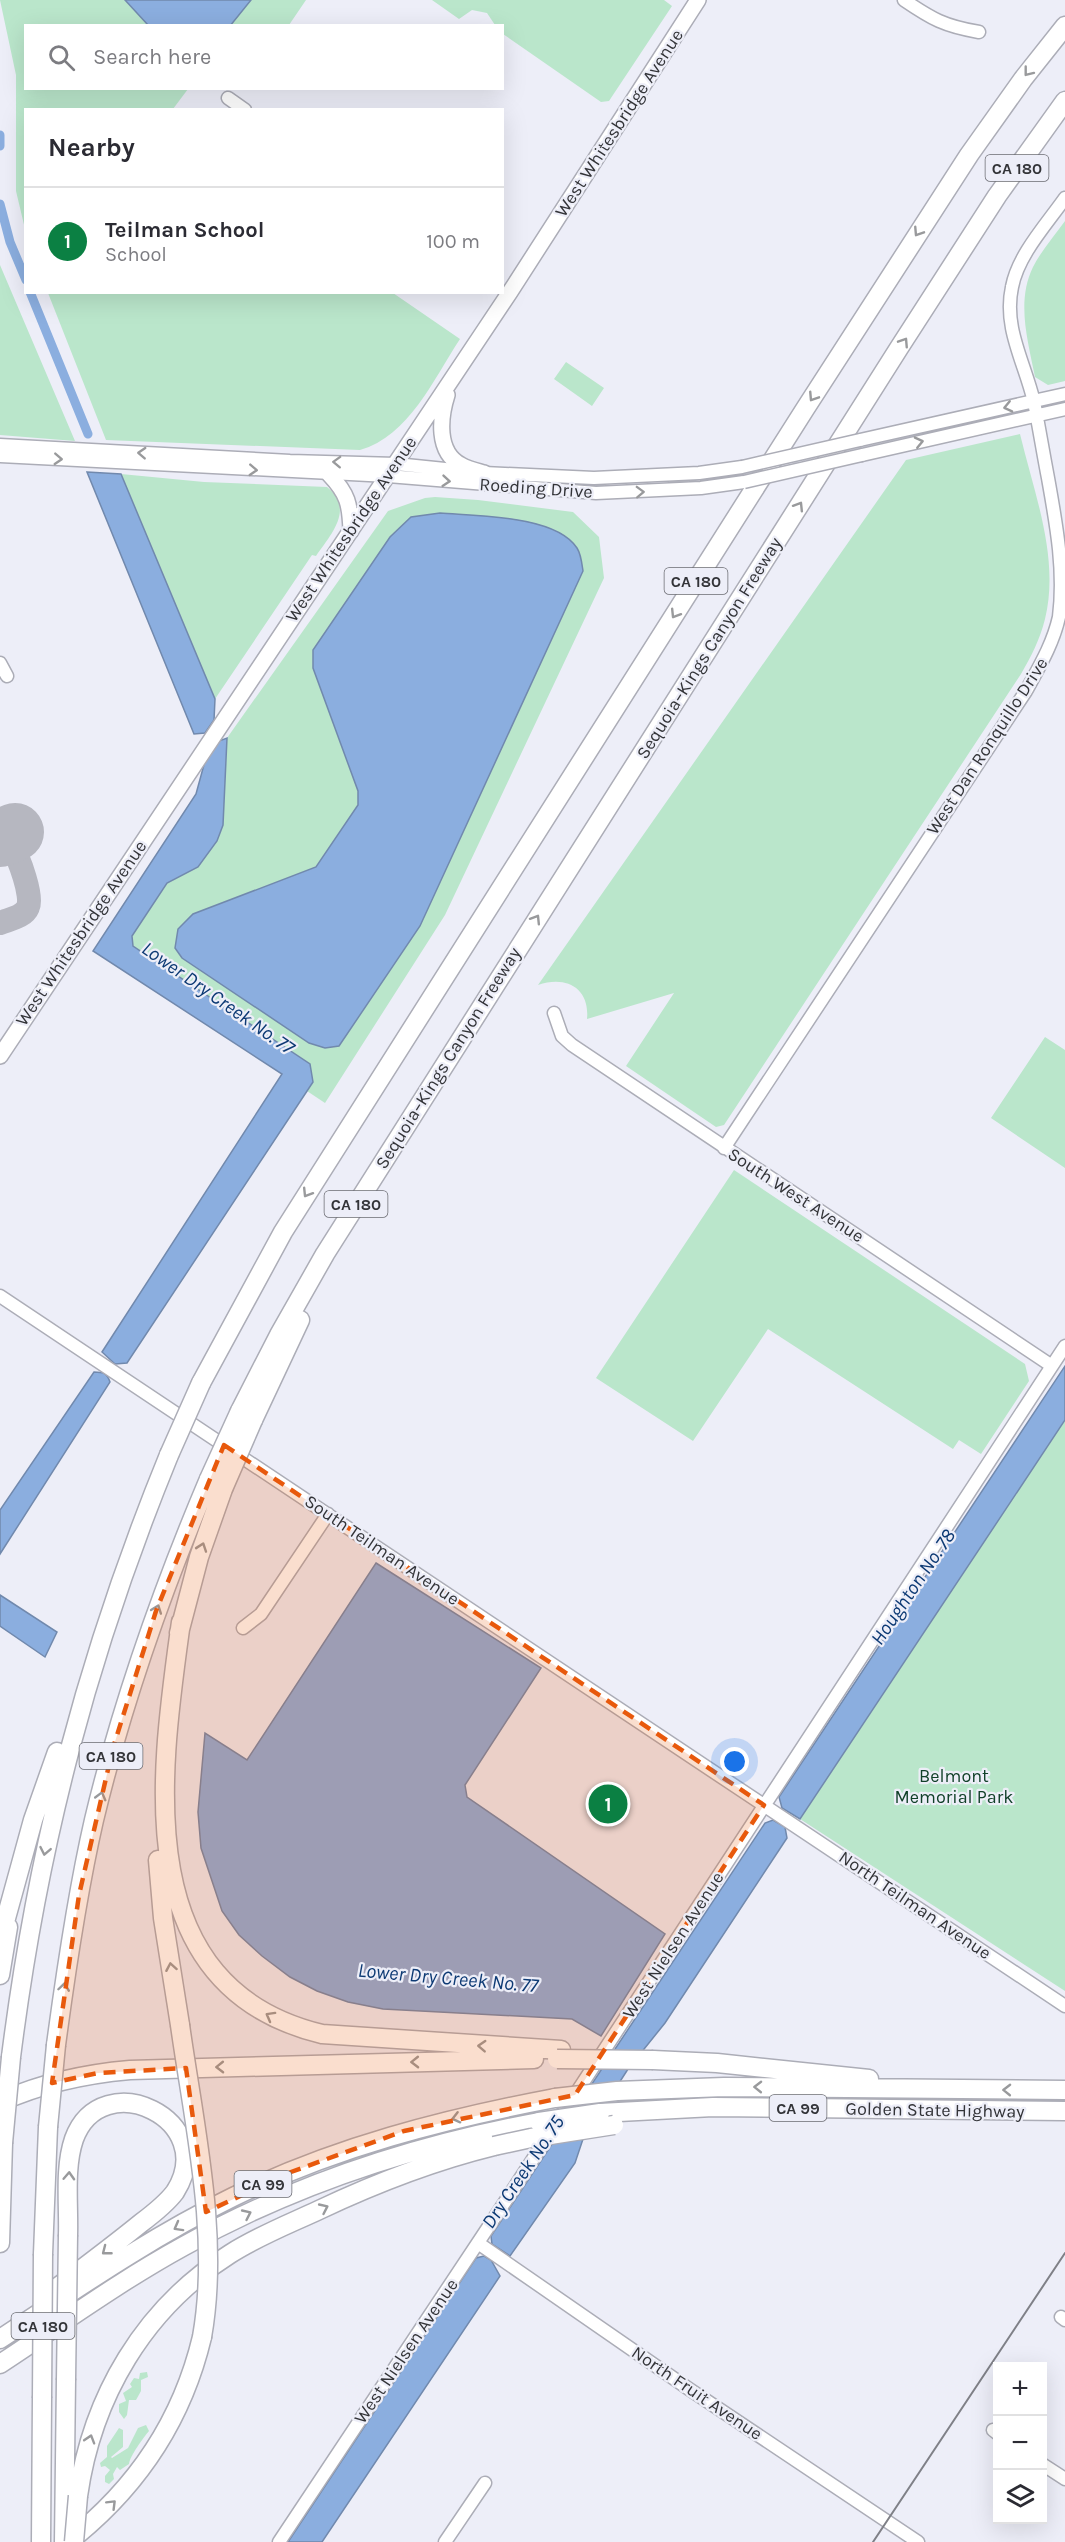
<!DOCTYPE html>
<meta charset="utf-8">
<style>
body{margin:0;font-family:Karla,sans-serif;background:#f7f7f7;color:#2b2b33}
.controls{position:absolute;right:18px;bottom:18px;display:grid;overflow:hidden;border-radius:0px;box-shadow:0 6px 24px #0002}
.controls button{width:54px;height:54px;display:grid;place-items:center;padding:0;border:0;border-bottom:2px solid #e1e1e2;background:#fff;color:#2b2b33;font:30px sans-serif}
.you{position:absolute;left:735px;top:1762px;width:21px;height:21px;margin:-15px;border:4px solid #fff;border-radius:50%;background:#1a73e8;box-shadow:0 0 0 9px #1a73e833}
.badge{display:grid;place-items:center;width:39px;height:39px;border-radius:50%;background:#0b8043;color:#fff;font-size:20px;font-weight:700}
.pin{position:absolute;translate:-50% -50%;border:3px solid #fff;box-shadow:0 2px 6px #0006}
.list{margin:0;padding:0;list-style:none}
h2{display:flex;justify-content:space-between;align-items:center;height:78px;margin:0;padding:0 24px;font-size:26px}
h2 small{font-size:20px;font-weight:400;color:#7c7c81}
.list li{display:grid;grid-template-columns:39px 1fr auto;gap:18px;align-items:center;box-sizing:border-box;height:108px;padding:0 24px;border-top:2px solid #e1e1e2}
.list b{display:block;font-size:22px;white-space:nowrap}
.list p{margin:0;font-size:20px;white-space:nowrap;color:#7c7c81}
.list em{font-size:20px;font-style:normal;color:#7c7c81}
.icon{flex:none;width:33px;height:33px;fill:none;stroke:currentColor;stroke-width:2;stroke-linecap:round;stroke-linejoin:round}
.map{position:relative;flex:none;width:1065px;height:2542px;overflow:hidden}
.search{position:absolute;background:#fff;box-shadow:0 6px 24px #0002;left:24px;top:24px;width:480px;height:66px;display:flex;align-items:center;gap:15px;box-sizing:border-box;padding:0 21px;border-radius:0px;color:#7c7c81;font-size:22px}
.panel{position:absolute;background:#fff;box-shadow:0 6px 24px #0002;left:24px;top:108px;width:480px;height:186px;border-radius:0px}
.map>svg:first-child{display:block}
.green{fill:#bae6cb}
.water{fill:#8baedf;stroke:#7189ad;stroke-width:1.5}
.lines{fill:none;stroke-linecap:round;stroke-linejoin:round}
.canal{stroke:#8baedf;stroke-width:9}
.taxiway{stroke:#b6b7c0;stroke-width:24}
.runway{stroke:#b6b7c0;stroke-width:58}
.minor-casing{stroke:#acadb7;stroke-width:15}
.major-casing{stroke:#acadb7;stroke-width:18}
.highway-casing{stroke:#acadb7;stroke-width:21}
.minor{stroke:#fff;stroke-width:12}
.major{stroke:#fff;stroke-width:15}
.highway{stroke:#fff;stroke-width:18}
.rail{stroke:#7f8087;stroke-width:2}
.minor-bridge-casing{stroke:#acadb7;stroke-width:15;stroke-linecap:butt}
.highway-bridge-casing{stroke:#acadb7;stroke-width:21;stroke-linecap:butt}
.minor-bridge{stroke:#fff;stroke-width:12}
.highway-bridge{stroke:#fff;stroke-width:18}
.oneway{stroke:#999a9c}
.marked{fill:#e8590c;fill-opacity:0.2;stroke:#e8590c;stroke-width:4.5;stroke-dasharray:12 8;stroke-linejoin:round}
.labels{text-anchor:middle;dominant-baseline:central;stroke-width:4.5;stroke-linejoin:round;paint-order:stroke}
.shield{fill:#edeef8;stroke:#6b6c72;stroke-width:1.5}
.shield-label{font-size:16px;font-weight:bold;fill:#333438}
.street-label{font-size:18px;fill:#333438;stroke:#edeef8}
.park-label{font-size:18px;fill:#114129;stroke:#edeef8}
.water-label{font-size:20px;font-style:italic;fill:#0d3a74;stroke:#edeef8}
</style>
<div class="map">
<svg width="1065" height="2542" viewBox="0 0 1065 2542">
<rect width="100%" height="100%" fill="#edeef8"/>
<path class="green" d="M0,0h306l-17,25 -263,1v62l162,1 -15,20 -147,1 -1,119 -9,-38v-116z
M432,0h232l8,6 -63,95 -8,1 -98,-68 -1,-8 -7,-1 -8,-12 -15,-3 -13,9z
M1065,221v160l-17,4 -13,-8c-7,-36 -19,-75 -2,-110 8,-16 22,-32 32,-46z
M0,265l75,176 -75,-6z
M48,293h345l67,46c-27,41 -51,97 -100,111l-254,-10z
M566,362l38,26 -12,18 -38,-27z
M1020,434c14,59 40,124 25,185 -5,20 -14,38 -24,55l-297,451 -8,2 -90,-61 48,-73 -87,26c3,-31 -21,-44 -49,-34l368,-525z
M121,474l83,8 123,5c28,22 4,47 -11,69l-4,-1 -97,144z
M435,497l43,3 95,12 26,25 5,41 -159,337 -120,188 -18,-12 6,-9 -180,-136 -1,-10 35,-53 31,-16 25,-42 4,-87 161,-227 37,-13z
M1045,1037l20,13v118l-74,-50z
M734,1170l291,194 4,17 -48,73 -22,-14 -6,9 -185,-120 -75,112 -97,-63z
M1065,1420v571l-265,-172z
M147,2372l1,5 -7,3v11l-5,9h-7l-2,15 -3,4 -5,-7v-8l7,-3 -3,-8 9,-6 -2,-3 4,-6 5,1 1,-6z
M146,2425l3,6c-6,7 -19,25 -20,33l-9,6 -3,-3 -4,7 1,5 -5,5 -4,-2v-6l5,-6 -5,-4 -4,1 -1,-4 7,-6v-11l12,-18 4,2v17l-12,10 1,1 16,-10 10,-20z"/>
<path class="water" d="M125,0h126l-21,26 -82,-1z
M87,472l34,2 94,225 -1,21 -9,13 -11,1z
M440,513c36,3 116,2 137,35 4,6 5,16 6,23l-163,355 -81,120 -14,2 -16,-5 -127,-85 -7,-10 3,-19 15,-15 123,-47 42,-62v-14l-45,-123v-18l77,-113 21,-20z
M227,738l-4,87 -6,16 -19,26 -31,16 -35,53 1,10 177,118 3,18 -186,281 -12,1 -13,-12 180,-278 -189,-123 103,-157 9,-33 14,-20z
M1065,1366v54l-265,399 -18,-11 -3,-11z
M94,1372c9,0 13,1 16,10l-110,172v-44z
M376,1563l165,105 -76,117 2,12 198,137 -64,102 -29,-17 -189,-10 -35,-7 -31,-11 -27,-14 -28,-21 -23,-21 -17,-24 -21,-63 -3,-36 7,-79 42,27z
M0,1595l57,37 -12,25 -45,-31z
M773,1820l12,7 2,11 -122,185 -37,46 -45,70 -8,24 -65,93 -18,-12 -1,-8 274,-413z
M484,2256l7,4 9,16 -178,266h-34l188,-284z"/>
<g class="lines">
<path class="canal" d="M0,135v11
M0,204l10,38 16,38
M30,292l58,142"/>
<path class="taxiway" d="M0,841c5,2 9,3 12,7 7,9 21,49 16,59 -4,10 -18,12 -28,16"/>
<path class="runway" d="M0,838l15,-6"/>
<g class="minor-casing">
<path id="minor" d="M904,0c28,19 40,26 75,32
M228,98l17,12
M860,440l205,-46
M0,445l290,16 106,3 88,9 110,5 105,-5 43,-6
M862,455l203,-46
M0,456l388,20 208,17 105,-5 43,-6
M0,663l7,13
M554,1013l8,23 10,9 480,321
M724,1148l302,-457c13,-24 27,-47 33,-74 6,-47 -3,-94 -11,-139 -5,-26 -9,-51 -14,-76 -9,-39 -31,-74 -22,-115 6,-32 34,-62 53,-89
M0,1296l1065,710
M243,1628l18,-14 67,-100
M478,2243l211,146 229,153
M1061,2317l4,3
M993,2430l5,4
M1042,2464l23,15
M279,2542l218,-328 568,-868
M445,2542l40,-59"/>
</g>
<g class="major-casing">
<path id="major" d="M447,395c-7,22 -11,57 14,70 7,4 16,6 23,8
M329,474c19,20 21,30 22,57
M0,1056l510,-764 188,-292"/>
</g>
<g class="highway-casing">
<path id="highway" d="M201,1383l82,-151 522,-823 164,-254 54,-76 42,-53
M240,1411l39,-76 46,-81 574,-906 98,-152 68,-95
M253,1420l47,-100
M181,1622c-21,151 -54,365 141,412l239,16
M179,1633l20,-76 24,-68
M158,1860l5,58 17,107
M0,1940l33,-120 24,-68
M0,1975l8,-48
M56,2045c10,-75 21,-151 38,-225 28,-117 68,-230 115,-341
M11,2057c27,-214 77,-404 158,-602
M653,2060l64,3 152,16
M617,2091l107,-4 341,3
M0,2102c42,-19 84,-28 130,-32l404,-11
M600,2113l113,-6 352,4
M0,2243l3,-100
M43,2254l5,-127
M58,2287c28,-21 56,-42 83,-64 12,-9 25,-19 34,-31 46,-72 -73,-129 -101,-53 -10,29 -5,66 -6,96
M0,2339c76,-50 151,-102 233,-142 102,-50 211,-78 322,-99
M0,2364c61,-40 120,-83 184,-118 111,-62 231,-101 355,-124
M78,2496c14,-99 66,-188 152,-242 28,-18 59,-30 89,-44 57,-27 114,-49 175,-64
M41,2542l1,-144
M64,2542l2,-162
M68,2542c68,-53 114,-121 134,-205"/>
</g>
<use href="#minor" class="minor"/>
<use href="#major" class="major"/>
<use href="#highway" class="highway"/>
<path class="rail" d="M873,2542l192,-289"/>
<g class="minor-bridge-casing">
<path id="minor-bridge" d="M742,467l118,-27
M744,482l118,-27"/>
</g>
<g class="highway-bridge-casing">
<path id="highway-bridge" d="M169,1455l32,-72
M209,1479l31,-68
M223,1489l30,-69
M180,2025c14,100 40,211 22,312
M557,2059l96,1
M555,2098l62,-7
M539,2122l61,-9
M48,2127l8,-82
M3,2143l8,-86
M494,2146l37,-8 83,-13
M66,2380l2,-145
M42,2398l1,-144
M74,2542l4,-46"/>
</g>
<use href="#minor-bridge" class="minor-bridge"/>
<use href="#highway-bridge" class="highway-bridge"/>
</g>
<defs><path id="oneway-chevron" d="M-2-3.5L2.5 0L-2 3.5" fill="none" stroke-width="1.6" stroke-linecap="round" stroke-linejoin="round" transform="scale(1.5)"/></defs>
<g class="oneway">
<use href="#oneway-chevron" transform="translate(1028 72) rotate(128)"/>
<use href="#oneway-chevron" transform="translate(918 232) rotate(123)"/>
<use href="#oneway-chevron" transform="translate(904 342) rotate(-57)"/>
<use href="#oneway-chevron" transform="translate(813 397) rotate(123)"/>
<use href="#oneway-chevron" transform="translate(1008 407) rotate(167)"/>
<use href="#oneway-chevron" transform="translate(919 442) rotate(-13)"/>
<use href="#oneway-chevron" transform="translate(142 453) rotate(-177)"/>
<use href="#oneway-chevron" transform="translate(58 459) rotate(3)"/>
<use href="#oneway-chevron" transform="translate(337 462) rotate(-178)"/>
<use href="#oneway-chevron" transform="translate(253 470) rotate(3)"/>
<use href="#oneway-chevron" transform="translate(446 481) rotate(5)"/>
<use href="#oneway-chevron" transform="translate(640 492) rotate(-2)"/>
<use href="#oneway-chevron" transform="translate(799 506) rotate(-58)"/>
<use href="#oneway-chevron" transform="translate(675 614) rotate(122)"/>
<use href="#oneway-chevron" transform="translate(536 919) rotate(-58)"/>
<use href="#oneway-chevron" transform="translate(307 1193) rotate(122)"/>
<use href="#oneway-chevron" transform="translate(202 1547) rotate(-71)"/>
<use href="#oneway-chevron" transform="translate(157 1609) rotate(-70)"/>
<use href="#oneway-chevron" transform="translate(101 1796) rotate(-75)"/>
<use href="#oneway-chevron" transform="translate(45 1851) rotate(101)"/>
<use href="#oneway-chevron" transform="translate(171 1967) rotate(-100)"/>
<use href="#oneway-chevron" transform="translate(64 1987) rotate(-82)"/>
<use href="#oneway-chevron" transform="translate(270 2016) rotate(-151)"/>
<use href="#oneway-chevron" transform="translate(482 2046) rotate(-177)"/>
<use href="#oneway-chevron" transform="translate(415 2062) rotate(179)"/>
<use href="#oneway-chevron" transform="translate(220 2067) rotate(179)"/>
<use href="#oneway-chevron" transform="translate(758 2087) rotate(-179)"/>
<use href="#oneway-chevron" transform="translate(1007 2090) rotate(-179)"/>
<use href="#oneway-chevron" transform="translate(456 2118) rotate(166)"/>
<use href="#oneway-chevron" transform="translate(69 2176) rotate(-87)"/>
<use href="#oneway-chevron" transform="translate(324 2208) rotate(-25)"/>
<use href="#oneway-chevron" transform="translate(247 2214) rotate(-25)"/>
<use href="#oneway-chevron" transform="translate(178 2227) rotate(151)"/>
<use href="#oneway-chevron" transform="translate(106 2251) rotate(142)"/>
<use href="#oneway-chevron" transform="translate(90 2439) rotate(-73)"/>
<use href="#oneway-chevron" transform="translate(112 2504) rotate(-45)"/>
</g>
<path class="marked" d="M224,1445l540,360 -189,290 -171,36 -113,41 -85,40 -20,-144 -88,5 -46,10 27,-188 34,-147 43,-137z"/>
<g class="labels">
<g class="shield">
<rect x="985.5" y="155" width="63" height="26" rx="4.5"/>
<rect x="664.5" y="568" width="63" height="26" rx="4.5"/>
<rect x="324.5" y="1191" width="63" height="26" rx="4.5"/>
<rect x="79.5" y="1743" width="63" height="26" rx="4.5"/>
<rect x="769.5" y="2095" width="57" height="26" rx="4.5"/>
<rect x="234.5" y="2171" width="57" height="26" rx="4.5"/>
<rect x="11.5" y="2313" width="63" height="26" rx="4.5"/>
</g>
<g class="shield-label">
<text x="1017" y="168">CA 180</text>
<text x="696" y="581">CA 180</text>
<text x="356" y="1204">CA 180</text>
<text x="111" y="1756">CA 180</text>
<text x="798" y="2108">CA 99</text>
<text x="263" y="2184">CA 99</text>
<text x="43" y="2326">CA 180</text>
</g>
<g class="street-label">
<text transform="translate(619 123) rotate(-57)">West Whitesbridge Avenue</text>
<text transform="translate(536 488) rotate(4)">Roeding Drive</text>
<text transform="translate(351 529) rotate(-56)">West Whitesbridge Avenue</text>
<text transform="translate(709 648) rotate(-58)">Sequoia–Kings Canyon Freeway</text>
<text transform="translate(987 746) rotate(-57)">West Dan Ronquillo Drive</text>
<text transform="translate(81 933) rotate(-56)">West Whitesbridge Avenue</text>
<text transform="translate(448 1058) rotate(-58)">Sequoia–Kings Canyon Freeway</text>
<text transform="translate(796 1195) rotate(33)">South West Avenue</text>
<text transform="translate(382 1550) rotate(34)">South Teilman Avenue</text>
<text transform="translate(915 1905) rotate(34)">North Teilman Avenue</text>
<text transform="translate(673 1945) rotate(-57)">West Nielsen Avenue</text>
<text transform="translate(935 2110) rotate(1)">Golden State Highway</text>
<text transform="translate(406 2351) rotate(-56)">West Nielsen Avenue</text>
<text transform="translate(697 2393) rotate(34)">North Fruit Avenue</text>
</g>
<g class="park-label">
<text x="954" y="1776">Belmont<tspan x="954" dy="21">Memorial Park</tspan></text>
</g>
<g class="water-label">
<text transform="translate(218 998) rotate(35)">Lower Dry Creek No. 77</text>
<text transform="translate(913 1587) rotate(-56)">Houghton No. 78</text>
<text transform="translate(448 1978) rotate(5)">Lower Dry Creek No. 77</text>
<text transform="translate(523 2172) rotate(-56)">Dry Creek No. 75</text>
</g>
</g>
</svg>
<div class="controls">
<button>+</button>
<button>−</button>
<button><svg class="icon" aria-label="layers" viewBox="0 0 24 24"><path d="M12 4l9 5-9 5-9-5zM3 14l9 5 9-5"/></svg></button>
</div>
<div class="you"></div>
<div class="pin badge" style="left:608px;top:1804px">1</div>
<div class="search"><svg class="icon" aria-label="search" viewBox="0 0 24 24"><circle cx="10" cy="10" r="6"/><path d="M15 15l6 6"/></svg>Search here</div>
<section class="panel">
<h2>Nearby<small></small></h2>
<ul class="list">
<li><span class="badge">1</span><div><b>Teilman School</b><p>School</p></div><em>100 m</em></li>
</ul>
</section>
</div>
